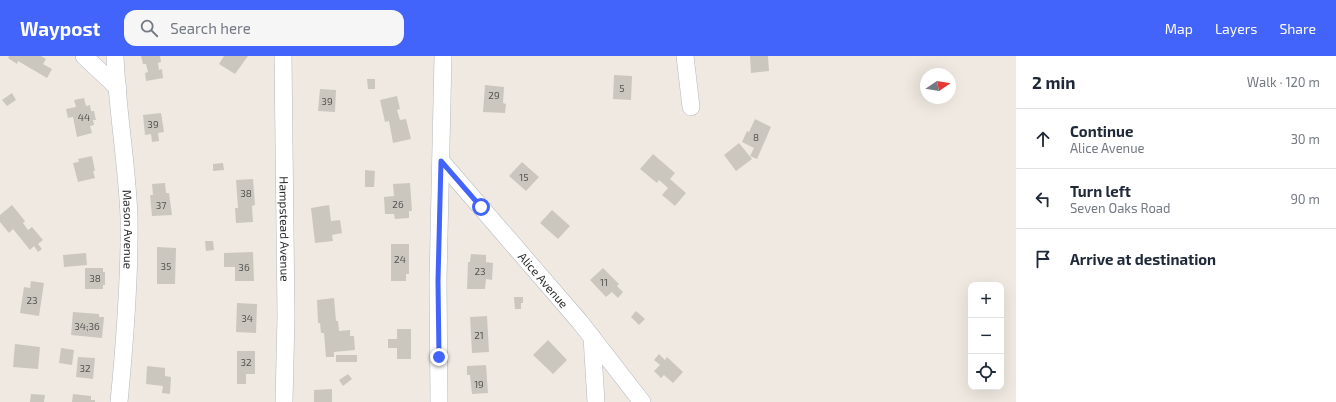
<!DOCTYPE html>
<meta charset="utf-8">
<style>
body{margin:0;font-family:"Exo 2",sans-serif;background:#f6f6f7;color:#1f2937}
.controls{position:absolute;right:12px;bottom:12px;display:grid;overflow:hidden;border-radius:8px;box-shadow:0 4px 16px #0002}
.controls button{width:36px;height:36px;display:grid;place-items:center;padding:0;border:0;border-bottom:1px solid #e0e1e3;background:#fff;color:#1f2937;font:20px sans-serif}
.compass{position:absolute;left:920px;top:12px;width:36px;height:36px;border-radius:50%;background:#fff;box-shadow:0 4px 16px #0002;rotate:78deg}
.stop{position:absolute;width:12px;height:12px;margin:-9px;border:3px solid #4264fb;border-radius:50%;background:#fff}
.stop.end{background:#4264fb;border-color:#fff;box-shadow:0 1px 4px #0008}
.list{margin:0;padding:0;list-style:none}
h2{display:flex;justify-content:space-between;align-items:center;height:52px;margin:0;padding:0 16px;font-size:17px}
h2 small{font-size:13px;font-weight:400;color:#747a83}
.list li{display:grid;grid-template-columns:26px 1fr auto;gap:12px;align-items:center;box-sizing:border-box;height:60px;padding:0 16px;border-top:1px solid #e0e1e3}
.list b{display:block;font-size:15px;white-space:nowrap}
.list p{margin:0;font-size:13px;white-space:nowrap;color:#747a83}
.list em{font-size:13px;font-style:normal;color:#747a83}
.icon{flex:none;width:22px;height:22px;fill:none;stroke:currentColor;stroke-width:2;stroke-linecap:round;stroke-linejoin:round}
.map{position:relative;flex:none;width:1016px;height:346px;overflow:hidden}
header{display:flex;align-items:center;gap:24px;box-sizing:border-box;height:56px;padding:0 20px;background:#4264fb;color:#fff}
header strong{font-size:19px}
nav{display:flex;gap:22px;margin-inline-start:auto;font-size:14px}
.search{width:280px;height:36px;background:#f6f6f7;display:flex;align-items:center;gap:10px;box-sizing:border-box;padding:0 14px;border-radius:12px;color:#747a83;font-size:15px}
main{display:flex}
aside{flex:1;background:#fff}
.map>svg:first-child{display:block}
.building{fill:#cbc7bf}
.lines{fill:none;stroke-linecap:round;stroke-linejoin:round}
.street-casing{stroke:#b4b7c1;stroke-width:18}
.street{stroke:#fff;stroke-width:17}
.route{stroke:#4264fb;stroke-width:5}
.labels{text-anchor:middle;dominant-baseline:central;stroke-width:3;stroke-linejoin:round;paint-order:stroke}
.number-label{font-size:10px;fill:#555452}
.street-label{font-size:12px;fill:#2e2e2e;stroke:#fff}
</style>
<header>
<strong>Waypost</strong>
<div class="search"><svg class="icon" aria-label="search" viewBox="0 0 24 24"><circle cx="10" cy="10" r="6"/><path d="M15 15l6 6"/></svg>Search here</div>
<nav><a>Map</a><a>Layers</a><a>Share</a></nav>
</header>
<main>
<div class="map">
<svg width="1016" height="346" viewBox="0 0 1016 346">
<rect width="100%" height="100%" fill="#efe9e1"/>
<path class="building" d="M9,0h32l5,3 -3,5 9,5 -5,9 -29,-17 -1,3 -9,-6z
M141,0h19l1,6 -3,1 1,7 3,-1 1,9 -17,3 -1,-8 3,-1 -2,-8h-3z
M224,0h24l-13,18 -16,-10z
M750,0h18l1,15 -18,2z
M614,19l18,1 -1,24 -18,-1z
M367,23h8v10h-7z
M485,29l19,2 -1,16 3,1 -1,9 -22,-1z
M320,33l16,1 -1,22 -17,-1z
M12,37l4,7 -9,6 -5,-6z
M397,40l3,13 -3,1 3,10 6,-1 5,20 -18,4 -4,-22 -4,1 -5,-22z
M84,42l2,8 4,-1 1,6h3l2,9h-3l1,5 -4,1 2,7 -15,4 -4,-20 -5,1 -2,-9 10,-2 -2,-7z
M161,57l3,19 -6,1 1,8 -7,1 -1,-8 -6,1 -2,-20z
M755,63l16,8 -14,32 -7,-3 4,-8 -12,-6 5,-11 2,1z
M739,87l13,16 -16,12 -12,-16z
M653,98l22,19 -5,6 16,14 -11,13 -13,-11 6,-7 -9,-8 -2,3 -17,-14z
M92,100l3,15h-2l2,7 -17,4 -5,-19 6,-1 -1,-3z
M522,106l17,15 -13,14 -17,-15z
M223,107l1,7 -11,1v-7z
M365,114l10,1 -1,16h-9z
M253,123l2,26 -3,1 1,16 -17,1 -1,-15h3l-2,-28z
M165,127l1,10h3l3,22 -20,1 -2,-21h3l-1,-11z
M410,127l2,28h-3v7l-14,1 -1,-5h-9l-1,-17 10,-1 -1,-12z
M12,149l13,16 -2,2 5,7 4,-3 11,13 -5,4 4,5 -4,3 -4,-6 -4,4 -17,-21 -4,4 -9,-11v-7z
M329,149l2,16 9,-1 2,13 -10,2 1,6 -18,2 -4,-35z
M552,154l18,16 -12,13 -18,-16z
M205,185h8l1,9 -8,1z
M391,188h18v30h-3v7h-15z
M157,191l19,1 -1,36h-18z
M253,196l1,29h-19v-14h-11v-14z
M86,197l1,12 -23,2 -1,-12z
M471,198l15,1v7l7,1 -1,17 -6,-1 -1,10h-18l1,-27h2z
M85,212h18v4h2v13h-2v4h-18z
M603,212l16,16 -2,2 6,6 -5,6 -6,-6 -6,5 -16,-17z
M31,225l13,2 -5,33 -19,-3 4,-26 6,1z
M514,241h9v6h-2v6h-6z
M334,242l2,23h2l1,10 11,-1v6h4l1,14 -21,2v5h-8l-2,-24h-3l-1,-10h-2l-1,-23z
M237,247l20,1 -1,29 -20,-1z
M636,255l9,8 -6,6 -8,-8z
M73,256l26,2v3h5l-2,21 -31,-3z
M487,260l2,36 -17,1 -2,-36z
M397,273h14v30h-14v-11h-9v-9h9z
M548,284l19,20 -14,14 -20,-19z
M15,288l25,3 -2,22 -25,-2z
M61,292l13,2 -2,15 -13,-2z
M237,295h18v23h-9v10h-9z
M659,298l6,6 2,-3 16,15 -10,11 -9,-8 -3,3 -7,-7 6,-6 -6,-5z
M336,299h21v7h-21z
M78,301l17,1 -2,21 -17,-2z
M486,309l2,28 -16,1 -2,-19h-3v-9z
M147,310l18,2v8l6,1 -1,17 -8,-1 1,-7 -17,-2z
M348,318l4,5 -9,7 -4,-6z
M332,333v13h-18v-12z
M31,338l14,1 -1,7h-14z
M73,338l18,2v4h4v2h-23z"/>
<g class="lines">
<g class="street-casing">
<g id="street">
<path d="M84,0l34,32"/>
<path id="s1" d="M115,0c2,53 12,107 14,161 1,62 -4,123 -10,185"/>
<path id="s2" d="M283,0l3,260 -2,86"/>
<path d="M685,0l6,51"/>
<path id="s3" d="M441,105l139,161 62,80"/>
<path d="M592,281l4,65"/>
<path d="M439,346l-1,-121 5,-225"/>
</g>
</g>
<use href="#street" class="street"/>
</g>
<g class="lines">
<path class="route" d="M439,301l-1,-76 3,-120 40,46"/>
</g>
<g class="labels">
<g class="number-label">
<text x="622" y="32">5</text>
<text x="494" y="39">29</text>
<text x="327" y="45">39</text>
<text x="84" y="61">44</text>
<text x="153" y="68">39</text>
<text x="756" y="81">8</text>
<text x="524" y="121">15</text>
<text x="246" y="137">38</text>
<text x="398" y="148">26</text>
<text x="161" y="149">37</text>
<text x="400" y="203">24</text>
<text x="166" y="210">35</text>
<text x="244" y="211">36</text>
<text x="480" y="215">23</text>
<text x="95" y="222">38</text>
<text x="604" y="226">11</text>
<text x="32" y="244">23</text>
<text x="247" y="262">34</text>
<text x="87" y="270">34;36</text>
<text x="479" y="279">21</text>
<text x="246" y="306">32</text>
<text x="85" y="312">32</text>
<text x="479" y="328">19</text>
</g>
<g class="street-label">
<text stroke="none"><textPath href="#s1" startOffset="174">Mason Avenue</textPath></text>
<text stroke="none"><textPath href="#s2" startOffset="173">Hampstead Avenue</textPath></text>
<text stroke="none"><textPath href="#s3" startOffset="157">Alice Avenue</textPath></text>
</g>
</g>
</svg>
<div class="controls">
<button>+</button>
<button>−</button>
<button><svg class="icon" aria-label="locate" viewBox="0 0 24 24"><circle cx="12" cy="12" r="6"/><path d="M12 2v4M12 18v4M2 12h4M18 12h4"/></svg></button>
</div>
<svg class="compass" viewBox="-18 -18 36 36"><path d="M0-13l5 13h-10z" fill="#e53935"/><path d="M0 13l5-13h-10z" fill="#747a83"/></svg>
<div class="stop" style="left:481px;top:151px"></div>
<div class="stop end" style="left:439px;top:301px"></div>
</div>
<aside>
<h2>2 min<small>Walk · 120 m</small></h2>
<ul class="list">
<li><svg class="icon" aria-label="ahead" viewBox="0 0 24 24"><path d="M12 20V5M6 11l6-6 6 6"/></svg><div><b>Continue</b><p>Alice Avenue</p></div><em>30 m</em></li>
<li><svg class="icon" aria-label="left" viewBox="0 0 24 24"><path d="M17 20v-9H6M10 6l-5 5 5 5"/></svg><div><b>Turn left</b><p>Seven Oaks Road</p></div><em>90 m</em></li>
<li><svg class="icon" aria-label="arrive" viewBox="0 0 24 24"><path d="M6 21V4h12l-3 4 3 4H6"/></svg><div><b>Arrive at destination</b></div></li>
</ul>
</aside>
</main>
